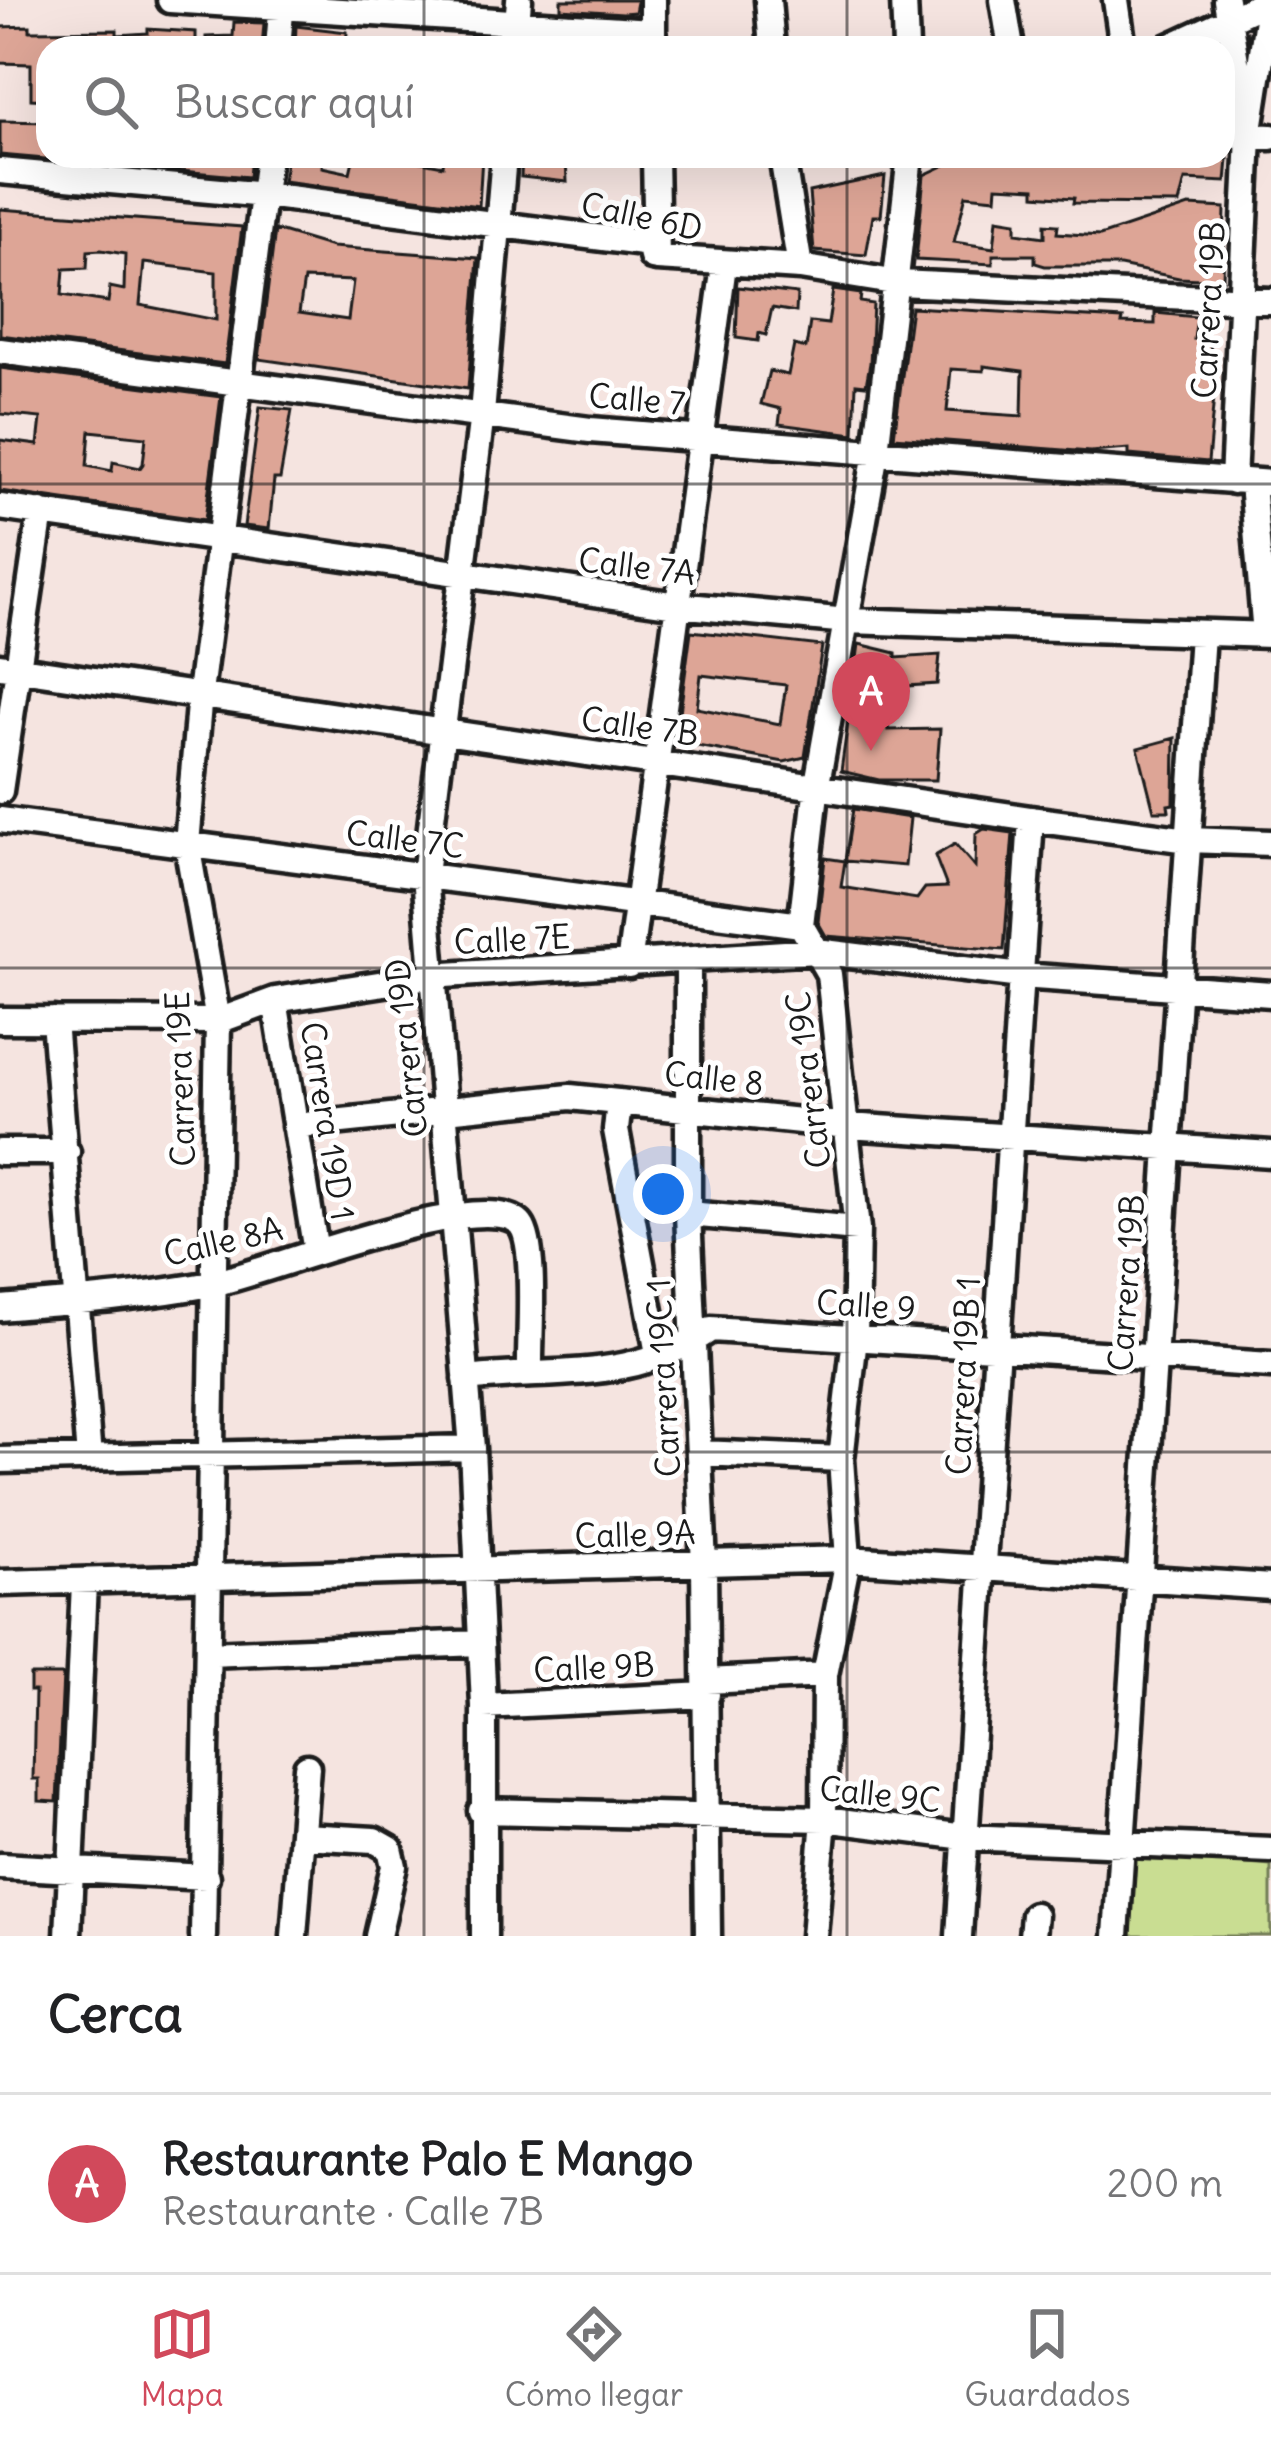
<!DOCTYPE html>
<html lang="es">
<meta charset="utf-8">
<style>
body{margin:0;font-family:Delius,sans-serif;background:#f6f6f6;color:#202124}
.you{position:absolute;left:663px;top:1194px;width:42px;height:42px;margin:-30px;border:9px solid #fff;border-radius:50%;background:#1a73e8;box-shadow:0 0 0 18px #1a73e833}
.badge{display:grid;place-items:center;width:78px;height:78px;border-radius:50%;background:#d1495b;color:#fff;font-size:39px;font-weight:700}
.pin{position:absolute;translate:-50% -99px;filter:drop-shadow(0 3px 6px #0008)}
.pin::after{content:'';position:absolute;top:63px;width:42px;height:36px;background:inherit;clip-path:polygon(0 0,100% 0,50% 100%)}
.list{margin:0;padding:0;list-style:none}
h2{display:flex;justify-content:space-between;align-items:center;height:156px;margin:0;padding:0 48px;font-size:51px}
h2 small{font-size:39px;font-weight:400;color:#757577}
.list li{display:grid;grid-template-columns:78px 1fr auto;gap:36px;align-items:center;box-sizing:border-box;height:180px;padding:0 48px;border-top:3px solid #e0e0e0}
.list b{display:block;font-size:45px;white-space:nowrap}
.list p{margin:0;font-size:39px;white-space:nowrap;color:#757577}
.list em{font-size:39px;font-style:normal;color:#757577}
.icon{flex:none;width:66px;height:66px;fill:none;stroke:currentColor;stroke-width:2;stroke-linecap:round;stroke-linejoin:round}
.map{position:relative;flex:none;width:1271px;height:1936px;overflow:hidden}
.search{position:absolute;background:#fff;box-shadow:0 12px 48px #0002;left:36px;right:36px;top:36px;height:132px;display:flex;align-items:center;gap:30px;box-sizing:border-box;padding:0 42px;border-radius:36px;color:#757577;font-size:45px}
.sheet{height:336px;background:#fff}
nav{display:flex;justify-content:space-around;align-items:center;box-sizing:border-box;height:168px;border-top:3px solid #e0e0e0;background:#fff;font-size:33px;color:#757577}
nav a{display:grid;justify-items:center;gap:6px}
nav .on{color:#d1495b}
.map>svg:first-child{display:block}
.green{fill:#c9dd92;stroke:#727c57;stroke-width:3}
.building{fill:#dda596;stroke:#1c1c1c;stroke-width:3;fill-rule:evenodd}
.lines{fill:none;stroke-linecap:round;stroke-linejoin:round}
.minor-casing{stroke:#1c1c1c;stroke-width:33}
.minor{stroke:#fff;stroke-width:24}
.grid{fill:none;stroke:#1c1c1c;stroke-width:3;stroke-opacity:0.55}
.labels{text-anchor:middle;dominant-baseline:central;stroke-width:10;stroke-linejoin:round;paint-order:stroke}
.street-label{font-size:33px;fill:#1c1c1c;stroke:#fff}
</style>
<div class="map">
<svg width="1271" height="1936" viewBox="0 0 1271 1936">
<rect width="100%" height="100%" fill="#f5e4e0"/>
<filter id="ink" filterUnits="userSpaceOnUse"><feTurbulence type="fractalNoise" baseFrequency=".00833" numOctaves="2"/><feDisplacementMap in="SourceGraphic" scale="24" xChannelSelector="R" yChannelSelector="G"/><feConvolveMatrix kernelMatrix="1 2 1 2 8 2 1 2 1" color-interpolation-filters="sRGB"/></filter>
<g filter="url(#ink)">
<path class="green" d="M1130,1854l141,12v70h-146z"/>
<path class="building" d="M561,0h76v2l-2,10 -12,1 -62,-4z
M234,22l30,1 -2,25h-56v-11l27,-1z
M30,26v5l87,-1v5l31,-2v-4l48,3v16h-148v52l-17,-1v-35l-31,-1v-36z
M296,26l51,6 -1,16h-51z
M0,121l48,1v34h203l-2,21 -249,-22z
M287,156h36l-1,11 28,6 4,-17h64l-1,5 26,5 1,-10h38l-3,50 -196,-25z
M522,156l44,1 1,25 -46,-5z
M965,156h134v7l25,2 1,-9 103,3 -2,23 -41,-2 -6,24 -106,-1 1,-5 -39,-3v-7l-38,-2 -1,12 -30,-3 -12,47 40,6 3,-29 19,3v11l29,4v-13l13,1 -1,8 43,3 89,-30 36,2 -2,72 -44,-2 -59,-12h-75l-10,-3v-8h-42v9l-77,-4 8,-85z
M885,176l-4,40h-8l-7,39 -52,-4 -5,-59z
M0,209l242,18 -17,137 -225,-29zM101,250l24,4 -1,36 -14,-3 -2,15 -46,-7 2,-26 23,-1 1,-17zM144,263l72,9v48l-76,-15z
M275,230l57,17 146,11 -10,131 -209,-30zM304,279l49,2 -5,39 -49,-7z
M738,287l59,7 -1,18 -24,-4 -6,27 -7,-2 -1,8 -22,-3z
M833,290l28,4 -1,8 13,2 -3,59 -4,22 -10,-1 -2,50 -75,-10 2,-15 -20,-5 8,-33 19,4 6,-30 12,3 4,-26 18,2z
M911,307l212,12 -1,4 33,1v-11l42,4 -3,22 17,1 -3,34h8l-8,88 -79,-7v-6l-39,3 -196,-15zM984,366l39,5 -1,45 -75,-5 4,-42 33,2z
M0,368l221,29 -16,123 -205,-29v-51l38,5 3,-27 -41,-4zM90,431l56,6 -3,27 -3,4 -27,-6 -1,9 -25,-5z
M260,407l32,3 -12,69h-6l-5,50 -25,-3z
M691,631l131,15 -17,111 -21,5 -108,-20zM701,675l85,10 -6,39 -83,-16z
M859,644l37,9v5l44,-3 -3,29 -45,3 -4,43 52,-1 -4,51h-57l-38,-9z
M1175,738l-1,66 -6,1 1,6h-15l-16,-63z
M853,809l57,9 -5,48 -60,-5z
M984,829l29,4 -9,117 -178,-14 -8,-14 7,-64 20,3 -4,26 76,12 8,-11 22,-1 -12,-31 20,-12 20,23 1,-33z
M30,1675h33l-6,127 -18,-1v-22h-6l2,-88h-5z"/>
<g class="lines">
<g class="minor-casing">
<path id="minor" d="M170,0l482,31
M653,0v48
M768,0l4,48
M904,0l2,48
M1003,0l8,48
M1116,0l7,48
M1226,0l19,116
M278,48l4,-48
M515,48l4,-48
M1167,48l104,-48
M1223,134l48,3
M655,156l2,102
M782,156l18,111
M0,171l265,24 385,49 2,13 5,1 143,9 99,16 372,18
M0,351l590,79 681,53
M1233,481l16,-345 21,-136
M1252,483l13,151
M0,507l677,98 171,16 423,14
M0,666l1031,153 157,21 83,3
M0,791l41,-279
M0,820l801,105
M688,962v252l16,351 4,371
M629,965l95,-700
M275,1000l41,252
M0,1020l218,1 57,-21 155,-24 386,-25 205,25 250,18
M54,1020l35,438
M619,1102l-3,28 43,229
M295,1126l275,-29 278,29 423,28
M0,1152h67
M688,1214l169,15
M0,1308c70,-6 141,-11 211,-24 50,-9 278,-101 310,-59 16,21 8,116 9,146
M466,1379c91,-11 165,5 245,-50l560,36
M700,1453l141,6
M0,1460l472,-12
M0,1583l848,-24 423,28
M209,1654l270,-11
M707,1681l118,-6
M484,1706l223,-11
M481,1811l343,8 141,18 306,13
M303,1836l71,4 16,9 4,17 -16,70
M0,1866l206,11
M68,1936l16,-353
M203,1936l15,-915 -31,-177 13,-151 68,-537
M294,1936l13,-169
M484,1936v-230l-12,-258 -47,-573 57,-461 22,-258
M814,1936l10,-117 1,-144 23,-116 -7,-100 14,-121 2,-109 -28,-255 -28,-49 16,-141 59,-332 34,-296
M959,1936l72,-1117
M1032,1936l2,-21
M1116,1936l86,-1302"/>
</g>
<use href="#minor" class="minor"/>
</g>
</g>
<path class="grid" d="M424,0v48M847,0v48M424,156v1780M847,156v1780M0,484h1271M0,968h1271M0,1452h1271"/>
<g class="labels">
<g class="street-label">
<text transform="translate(642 216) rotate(12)">Calle 6D</text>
<text transform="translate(1208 310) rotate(-87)">Carrera 19B</text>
<text transform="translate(637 399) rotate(5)">Calle 7</text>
<text transform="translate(637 566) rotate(7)">Calle 7A</text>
<text transform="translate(640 726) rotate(8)">Calle 7B</text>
<text transform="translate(405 839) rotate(7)">Calle 7C</text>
<text transform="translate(512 939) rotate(-3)">Calle 7E</text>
<text transform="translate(406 1048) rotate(-96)">Carrera 19D</text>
<text transform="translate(714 1078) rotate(6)">Calle 8</text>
<text transform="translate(180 1079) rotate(-92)">Carrera 19E</text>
<text transform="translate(808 1080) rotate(-97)">Carrera 19C</text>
<text transform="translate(328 1121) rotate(81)">Carrera 19D 1</text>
<text transform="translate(223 1241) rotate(-13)">Calle 8A</text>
<text transform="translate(1126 1283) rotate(-86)">Carrera 19B</text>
<text transform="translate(866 1305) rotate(4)">Calle 9</text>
<text transform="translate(963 1376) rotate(-87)">Carrera 19B 1</text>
<text transform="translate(663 1378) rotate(-93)">Carrera 19C 1</text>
<text transform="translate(635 1534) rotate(-2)">Calle 9A</text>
<text transform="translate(594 1667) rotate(-3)">Calle 9B</text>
<text transform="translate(880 1794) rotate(6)">Calle 9C</text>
</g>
</g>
</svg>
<div class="you"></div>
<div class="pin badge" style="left:871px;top:751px">A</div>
<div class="search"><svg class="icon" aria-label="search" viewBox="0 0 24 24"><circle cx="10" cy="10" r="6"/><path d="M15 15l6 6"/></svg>Buscar aquí</div>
</div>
<section class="sheet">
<h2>Cerca<small></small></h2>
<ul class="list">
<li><span class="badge">A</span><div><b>Restaurante Palo E Mango</b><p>Restaurante · Calle 7B</p></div><em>200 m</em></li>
</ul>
</section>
<nav>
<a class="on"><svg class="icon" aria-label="map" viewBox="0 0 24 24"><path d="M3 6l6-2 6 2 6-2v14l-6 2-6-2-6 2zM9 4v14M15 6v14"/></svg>Mapa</a>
<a><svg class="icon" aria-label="directions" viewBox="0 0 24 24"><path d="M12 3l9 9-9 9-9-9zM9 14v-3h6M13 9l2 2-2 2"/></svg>Cómo llegar</a>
<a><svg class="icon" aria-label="saved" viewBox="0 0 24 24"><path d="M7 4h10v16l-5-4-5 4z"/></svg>Guardados</a>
</nav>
